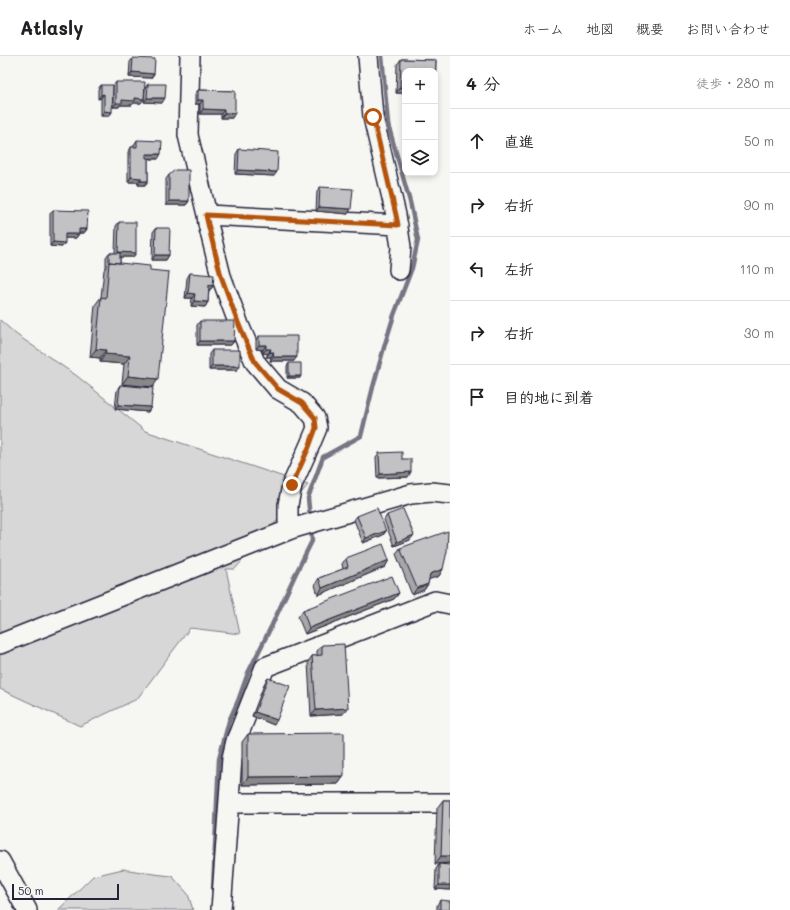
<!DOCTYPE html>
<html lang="ja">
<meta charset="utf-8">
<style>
body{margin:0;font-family:Mali,"Klee One",sans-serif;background:#f2f2f2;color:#202124}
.controls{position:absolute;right:12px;top:12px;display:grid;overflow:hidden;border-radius:8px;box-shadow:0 2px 6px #0003}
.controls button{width:36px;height:36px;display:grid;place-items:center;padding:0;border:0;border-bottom:1px solid #e0e0e0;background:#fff;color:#202124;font:20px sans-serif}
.scale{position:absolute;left:12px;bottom:10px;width:107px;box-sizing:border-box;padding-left:4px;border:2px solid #22223b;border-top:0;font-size:11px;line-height:14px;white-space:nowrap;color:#22223b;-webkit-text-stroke:3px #f6f6f2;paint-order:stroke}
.stop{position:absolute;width:12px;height:12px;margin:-9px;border:3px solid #b45309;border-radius:50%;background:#fff}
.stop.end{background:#b45309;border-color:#fff;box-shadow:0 1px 4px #0008}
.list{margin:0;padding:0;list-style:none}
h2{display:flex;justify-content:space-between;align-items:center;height:52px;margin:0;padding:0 16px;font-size:17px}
h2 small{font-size:13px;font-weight:400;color:#757577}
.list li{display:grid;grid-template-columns:26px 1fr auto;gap:12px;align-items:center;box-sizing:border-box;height:64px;padding:0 16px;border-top:1px solid #e0e0e0}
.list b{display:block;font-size:15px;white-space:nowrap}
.list em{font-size:13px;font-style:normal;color:#757577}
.icon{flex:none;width:22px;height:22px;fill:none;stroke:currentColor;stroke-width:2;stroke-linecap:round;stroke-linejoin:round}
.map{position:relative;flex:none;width:450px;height:854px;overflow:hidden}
header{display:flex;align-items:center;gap:24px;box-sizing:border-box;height:56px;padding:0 20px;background:#fff;border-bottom:1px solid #e0e0e0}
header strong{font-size:19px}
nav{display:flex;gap:22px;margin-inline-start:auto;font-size:14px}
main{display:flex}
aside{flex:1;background:#fff}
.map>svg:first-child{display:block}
.green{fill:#d7d7d7;stroke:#7c7c89}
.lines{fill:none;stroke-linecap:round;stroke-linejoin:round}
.stream{stroke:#757583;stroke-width:4.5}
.minor-casing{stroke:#22223b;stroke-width:22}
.minor{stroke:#f6f6f2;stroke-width:19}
.wall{fill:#a7a7a9;stroke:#22223b}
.shaded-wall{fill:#888889;stroke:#22223b}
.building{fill:#c2c2c4;stroke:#22223b}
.route{stroke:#b45309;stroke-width:5}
</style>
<header>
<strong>Atlasly</strong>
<nav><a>ホーム</a><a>地図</a><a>概要</a><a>お問い合わせ</a></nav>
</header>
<main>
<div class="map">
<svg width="450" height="854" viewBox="0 0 450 854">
<rect width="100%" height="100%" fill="#f6f6f2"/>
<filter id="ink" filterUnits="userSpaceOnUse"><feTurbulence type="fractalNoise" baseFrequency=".025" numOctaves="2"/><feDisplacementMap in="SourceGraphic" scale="8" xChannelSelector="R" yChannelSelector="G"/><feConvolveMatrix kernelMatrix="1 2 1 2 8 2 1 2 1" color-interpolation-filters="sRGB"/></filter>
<g filter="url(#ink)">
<path class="green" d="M0,264l17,15 60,41 68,55 163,54 -73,84h-9l14,65 -50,-6 -53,71 -57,27 -80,-37z
M123,813l31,5 18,2 16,18 5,16h-135l35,-34z"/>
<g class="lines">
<path class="stream" d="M310,462l-2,-20 15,-41 38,-21 12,-49 12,-43 9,-29 18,-47 6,-28 -8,-38 -22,-78 -6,-68
M213,834l6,-131 10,-38 9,-20 10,-28 24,-48 23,-50 17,-34 -1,-13"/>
<g class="minor-casing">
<path id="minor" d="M190,0l-2,79 19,80 1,9 13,52 18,49 16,37 23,27 24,14 13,15 2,10 -8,19 -17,38 -4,20v16l3,8
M368,0l5,61 23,98 5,32 -2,23
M207,159l191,10
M0,588l291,-115 120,-35 20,-2 19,2
M229,747h221
M0,805l27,49
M221,854l11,-152 4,-17 29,-74 170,-66 15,3"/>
</g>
<use href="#minor" class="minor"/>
</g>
<path class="wall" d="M133,2l18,20 -22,-1 1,-15z
M401,3l35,1 -1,28v-17h-30v22h-9l1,-28z
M116,26l25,21h-7l-2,2h-12l-1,2h-6v-21z
M148,28l14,19 -18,-1 1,-14z
M101,29l11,27 -3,4h-8v-18l-3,1v-10z
M198,34l37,1 -3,27h-11v-4h-21v-10h-5v-10z
M137,84l21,19h-10v22l-3,4h-7v-3h-10v-30l3,-5h3v-2z
M239,93l35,27 -39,-2 1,-20z
M169,119l20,26 -3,4h-20v-26z
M320,131l28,27 -32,-3 1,-20z
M53,154l34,19 -3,4h-5l-3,5h-11l-3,9 -12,-1v-32z
M119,166l17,31 -3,4h-13v6l30,7 3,117 -31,-3 2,-20 -24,-2v-4l-10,-1 5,-52 6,-8 3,-27 2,-3v-10l3,-4h6l1,-27z
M156,172l13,27 -3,5h-14l1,-28z
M190,217l23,13 -3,4h-1l-1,12 -3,5 -14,-1 1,-8h-7l2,-20z
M200,265l34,20 -3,4h-34v-20z
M259,280l35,25h-24l1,-4h-5l2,-3 -5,-1v-3l-7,-1v-9z
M212,294l28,16 -3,4h-28v-16z
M289,307l11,15h-13v-12z
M120,329l31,22 -3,5 -33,-3 2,-19z
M379,397l23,6 6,18 -31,1 -1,-21z
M387,459l23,25 -16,6 -10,-26z
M357,460l29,15 -3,4 -20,8 -9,-23z
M400,492l43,21 -4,7 -10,3 -1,5 -4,6 -12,5 -16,-41z
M346,502l43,2 -4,7 -67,28 -3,-10 4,-7 24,-9 -1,-5z
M399,537l-5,6 -89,35 -7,-17 5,-7z
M322,589l26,63 -5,6 -32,2 -3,-54 4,-6h5v-5z
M268,622l6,47 -22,-9 13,-34z
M248,678l96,42 -6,8 -96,1v-43z
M443,744h7v63l-15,1 2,-56z
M439,808l11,26 -15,-1 1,-20z
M440,844l10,10h-13v-5z"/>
<path class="shaded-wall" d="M132,16l22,2 -3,4 -22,-1z
M400,31h5v6h-9z
M104,38l-3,4 -3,1 3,-4z
M135,42l9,1 -3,4h-7l-2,2h-12l-1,2h-6l3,-4 6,-3z
M147,42h18l-3,5 -18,-1z
M198,44h5l-3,4h-5z
M203,53l21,1 -3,4h-21z
M104,55l8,1 -3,4h-8z
M224,57h11l-3,5h-11z
M146,98h15l-3,5 -15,-1z
M238,114l39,2 -3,4 -39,-2z
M131,121l10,1 -3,4h-10z
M141,125h7l-3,4h-7z
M169,145h20l-3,4h-20z
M319,151l32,2 -3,5 -32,-3z
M79,173h8l-3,4h-8z
M65,178h14l-3,4h-14z
M53,186l12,1 -3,4 -12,-1z
M118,196l18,1 -3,4h-18z
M155,199h14l-3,5h-14z
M209,229l4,1 -3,4h-4z
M188,237l7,1 -3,4h-7z
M194,245l14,1 -3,5 -14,-1z
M200,285h34l-3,4h-34z
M259,289h7l-3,5 -7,-1z
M96,293l10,1 -6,8 -10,-1z
M266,293h5l-3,5 -5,-1z
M270,296h4l-3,5h-5z
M105,298l25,2 -6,8 -24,-2z
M273,301h24l-3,4h-24z
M212,310h28l-3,4h-28z
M128,320l30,3 -5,8 -31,-3z
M289,320h12l-1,2h-13z
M118,349l33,2 -3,5 -33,-3z
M411,416l-3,5 -31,1 3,-4z
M386,475l-3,4 -20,8 3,-5z
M414,479l-4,5 -16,6 3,-4z
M389,504l-4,7 -67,28 4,-7z
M443,513l-4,7 -14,5 5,-7z
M428,528l-4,6 -12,5 5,-7z
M399,537l-5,6 -89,35 4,-6z
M348,652l-5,6 -32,2 5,-6z
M255,656l22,8 -3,5 -22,-9z
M344,720l-6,8 -96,1 6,-8z
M441,800h9v7l-15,1z
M439,829h11v5l-15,-1z"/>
<path class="building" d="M133,2l22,1 -1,15 -22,-2z
M401,3l35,1 -1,28v-17h-30v16h-5z
M116,26h29l-1,17 -9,-1v3l-13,-1v3h-6z
M148,28h18l-1,14h-18z
M101,29h12l-1,27 -8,-1v-17l-3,1z
M198,34l37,1v22h-11v-3l-21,-1v-9h-5z
M137,84l25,1 -1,13h-15v4h2v23h-7v-3l-10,-1v-30h6z
M239,93l39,3 -1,20 -39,-2z
M175,114h14v31h-20v-26z
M320,131l33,2 -2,20 -32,-2z
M53,154l35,1 -1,18h-8v5h-14v9l-12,-1z
M119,166h17v31l-18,-1z
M156,172h14l-1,27h-14z
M109,197h11v10l-11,-1v1z
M109,206l41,4v4l19,2 -11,107 -30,-3 2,-20 -25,-2 1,-4 -10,-1 5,-52 5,1z
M190,217l24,2 -1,11 -4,-1 -1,17 -14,-1 1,-7 -7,-1z
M200,265h35l-1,20h-34z
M259,280h38v21h-24l1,-5h-4l1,-3h-5v-4h-7z
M212,294h28v16h-28z
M289,307h12v13h-12z
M120,329l33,3 -2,19 -33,-2z
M402,396v7h9v13l-31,2 -1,-21z
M377,452l9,23 -20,7 -9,-22z
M403,453l11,26 -17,7 -10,-27z
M448,475l-1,20 -4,18 -13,5 -2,10 -11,4 -17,-40z
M383,488l6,16 -67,28 -3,-10 29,-11 -2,-9z
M392,520l7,17 -90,35 -6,-18z
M344,588l4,64 -32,2 -4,-54 10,-1v-10z
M268,622l22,8 -13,34 -22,-8z
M344,677v43l-96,1v-43z
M443,744h7v56h-9z
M439,808l11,1v20h-11z
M440,844l10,1v9h-10z"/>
</g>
<g class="lines" filter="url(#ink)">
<path class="route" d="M292,429l17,-38 7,-19 -1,-10 -13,-15 -24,-14 -23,-27 -16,-37 -18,-49 -13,-52 -2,-9 192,10 -2,-10 -23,-98"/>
</g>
</svg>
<div class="controls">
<button>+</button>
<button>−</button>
<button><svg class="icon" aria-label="layers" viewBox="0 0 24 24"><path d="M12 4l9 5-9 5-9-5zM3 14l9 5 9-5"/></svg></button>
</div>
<div class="scale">50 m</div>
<div class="stop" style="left:373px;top:61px"></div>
<div class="stop end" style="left:292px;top:429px"></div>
</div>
<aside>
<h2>4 分<small>徒歩 · 280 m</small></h2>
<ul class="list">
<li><svg class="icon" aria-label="ahead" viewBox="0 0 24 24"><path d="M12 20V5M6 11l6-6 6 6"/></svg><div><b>直進</b></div><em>50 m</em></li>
<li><svg class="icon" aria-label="right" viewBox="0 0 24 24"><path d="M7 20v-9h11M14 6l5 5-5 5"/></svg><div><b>右折</b></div><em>90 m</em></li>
<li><svg class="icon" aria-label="left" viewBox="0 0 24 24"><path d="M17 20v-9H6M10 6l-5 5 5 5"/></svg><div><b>左折</b></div><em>110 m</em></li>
<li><svg class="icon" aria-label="right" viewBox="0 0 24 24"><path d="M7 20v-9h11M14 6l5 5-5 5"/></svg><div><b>右折</b></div><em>30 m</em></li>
<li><svg class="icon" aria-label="arrive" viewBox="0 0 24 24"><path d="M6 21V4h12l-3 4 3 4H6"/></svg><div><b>目的地に到着</b></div></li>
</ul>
</aside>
</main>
